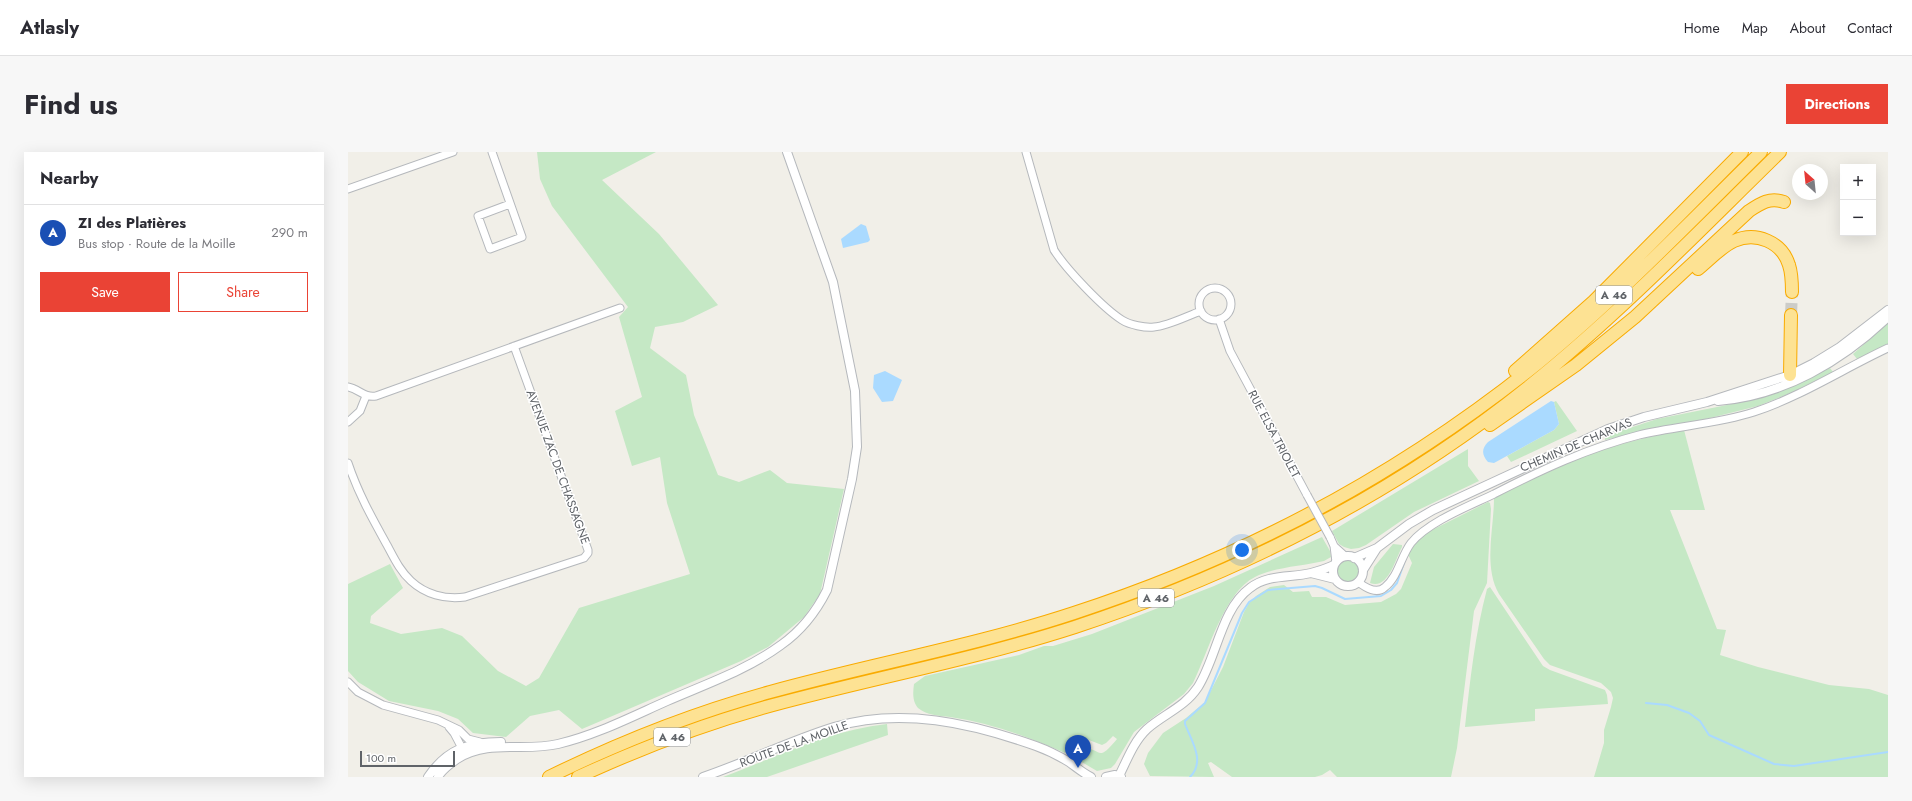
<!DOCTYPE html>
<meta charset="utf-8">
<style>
body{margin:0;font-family:Jost,sans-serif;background:#f7f7f7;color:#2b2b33}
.controls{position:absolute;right:12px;top:12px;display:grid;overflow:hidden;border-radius:0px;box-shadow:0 4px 16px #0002}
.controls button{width:36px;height:36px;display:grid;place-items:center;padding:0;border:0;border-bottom:1px solid #e1e1e2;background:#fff;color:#2b2b33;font:20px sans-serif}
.compass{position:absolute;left:1444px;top:12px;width:36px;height:36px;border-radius:50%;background:#fff;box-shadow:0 4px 16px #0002;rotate:333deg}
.scale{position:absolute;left:12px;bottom:10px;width:95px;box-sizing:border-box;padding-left:4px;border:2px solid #5f6368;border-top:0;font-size:11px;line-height:14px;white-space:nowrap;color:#5f6368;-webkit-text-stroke:3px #fff;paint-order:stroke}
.you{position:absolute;left:894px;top:398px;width:14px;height:14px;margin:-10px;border:3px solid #fff;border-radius:50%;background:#1a73e8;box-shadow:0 0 0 6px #1a73e833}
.badge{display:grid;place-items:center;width:26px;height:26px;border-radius:50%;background:#ea4335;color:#fff;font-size:13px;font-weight:700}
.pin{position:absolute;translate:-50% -33px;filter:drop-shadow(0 1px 2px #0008)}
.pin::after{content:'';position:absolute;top:21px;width:14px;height:12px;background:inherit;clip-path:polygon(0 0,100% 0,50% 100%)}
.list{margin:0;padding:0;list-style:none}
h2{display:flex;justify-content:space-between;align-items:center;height:52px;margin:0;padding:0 16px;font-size:17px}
h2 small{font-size:13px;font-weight:400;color:#7c7c81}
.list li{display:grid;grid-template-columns:26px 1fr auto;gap:12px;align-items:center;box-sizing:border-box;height:56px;padding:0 16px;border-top:1px solid #e1e1e2}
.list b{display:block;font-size:15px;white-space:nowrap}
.list p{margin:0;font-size:13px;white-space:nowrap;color:#7c7c81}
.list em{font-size:13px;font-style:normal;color:#7c7c81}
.actions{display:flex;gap:8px;padding:12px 16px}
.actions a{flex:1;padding:9px 0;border:1px solid #ea4335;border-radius:0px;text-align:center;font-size:14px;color:#ea4335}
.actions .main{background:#ea4335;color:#fff}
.map{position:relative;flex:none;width:1540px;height:625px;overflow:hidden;border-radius:0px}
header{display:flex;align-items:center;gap:24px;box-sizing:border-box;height:56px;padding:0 20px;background:#fff;border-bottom:1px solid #e1e1e2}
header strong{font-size:19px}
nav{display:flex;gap:22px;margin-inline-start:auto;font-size:14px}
.intro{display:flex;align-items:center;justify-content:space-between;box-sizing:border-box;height:96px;padding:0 24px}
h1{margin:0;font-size:28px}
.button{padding:10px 18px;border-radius:0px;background:#ea4335;color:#fff;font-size:14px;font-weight:700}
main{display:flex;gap:24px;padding:0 24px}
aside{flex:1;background:#fff;border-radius:0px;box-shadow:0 4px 16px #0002}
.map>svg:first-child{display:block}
.green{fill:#c5e8c5}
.water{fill:#aadaff}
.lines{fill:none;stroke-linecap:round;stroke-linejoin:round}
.stream{stroke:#aadaff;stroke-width:2}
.motorway-tunnel{stroke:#ccccc8;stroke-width:12;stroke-dasharray:12 6;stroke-linecap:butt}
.minor-casing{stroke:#b5b8bc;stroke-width:9}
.tertiary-casing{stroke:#b5b8bc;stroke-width:10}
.motorway-casing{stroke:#f9ab00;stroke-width:14}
.minor{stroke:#fff;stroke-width:7}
.tertiary{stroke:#fff;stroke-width:8}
.motorway{stroke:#fde293;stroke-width:12}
.minor-bridge-casing{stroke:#b5b8bc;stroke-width:9;stroke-linecap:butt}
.minor-bridge{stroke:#fff;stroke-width:7}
.labels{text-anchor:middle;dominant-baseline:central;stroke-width:3;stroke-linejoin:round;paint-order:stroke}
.shield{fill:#fff;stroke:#8f9295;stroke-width:1}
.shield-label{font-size:11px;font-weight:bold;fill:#5f6368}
.street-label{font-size:12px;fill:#5f6368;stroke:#fff}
</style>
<header>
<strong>Atlasly</strong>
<nav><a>Home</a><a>Map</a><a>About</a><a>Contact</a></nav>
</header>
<div class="intro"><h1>Find us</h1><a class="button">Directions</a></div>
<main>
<aside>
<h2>Nearby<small></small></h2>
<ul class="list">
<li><span class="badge" style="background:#1a4fb4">A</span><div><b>ZI des Platières</b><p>Bus stop · Route de la Moille</p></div><em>290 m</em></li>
</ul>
<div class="actions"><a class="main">Save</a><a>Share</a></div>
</aside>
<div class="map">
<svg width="1540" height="625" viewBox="0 0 1540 625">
<rect width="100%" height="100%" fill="#f1efe8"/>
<path class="green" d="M189,0h119l-54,28 57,54 59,71 -35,17 -28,5 -5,21 36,27 8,40 24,60 21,7 31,-12 17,13 57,6 -24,105 -16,23 -36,30 -27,14 -159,68 -23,-19 -29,6 -24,21 -33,-4 -15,-14 -20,-8 -49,-10 -31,-19 -10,-11v-87l42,-20 13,24 -32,28 -1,7 31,11 41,-6 20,8 36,35 28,15 13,-8 40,-70 111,-34 -23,-71 -7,-46 -28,9 -17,-55 27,-14 -23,-80 9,-10 -76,-101 -12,-27z
M1540,171v21l-31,15 -4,-5z
M1482,216l3,4 -40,20 -35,14 -56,14 -46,8 -51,12v-4l52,-17 70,-14 50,-13z
M1208,249l21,30 -66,31 -4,-6 47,-26 5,-6 -5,-22z
M1336,278l21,80h-35l47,119 9,1 -6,25 38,12 71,18 40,4 19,6v82h-294l10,-34v-13l7,-23 2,-9 -2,-6 -10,-9 -51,-18 -6,-6 -45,-65c-16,-28 -5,-65 -5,-96 6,-7 19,-11 27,-15 55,-27 102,-42 163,-53z
M1120,297v17l11,15 -65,31 -48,33 -7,3 -8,1 -7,-2 -5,-3 -7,-13z
M1140,350l2,1 1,6 -4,74 -13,28 -17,137 -6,29h-114l-7,-7 -8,5 -7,2h-83l-21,-15 -3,1 6,14 -64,-1 -6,-12 4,-11 15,-20 23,-15 19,-16 18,-35 21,-55 5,-9 7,-7 14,-9 14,-2 9,7 16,-1 3,6h14l19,8 36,-3 15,-8 5,-5 11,-26 -5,-11 17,-18z
M974,385l8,14 1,6 -7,4c-21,5 -49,6 -69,16 -31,15 -47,76 -62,106l-9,11 -50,38 -19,32 -4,4 -14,3 -17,-10 -3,-5 4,-7c21,-4 14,17 36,-10l-4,-3 -7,7 -4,2 -21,-8 -16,16c-37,-16 -74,-30 -115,-36 -10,-1 -24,-2 -32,-9 -6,-7 -5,-16 -4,-24l11,-8 94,-21 25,-9h9l39,-12 122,-48z
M1045,392l9,1v2c-7,13 -14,43 -32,36l4,-16z
M989 419a11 11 0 1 1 22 0a11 11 0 1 1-22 0Z
M1142,435l53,79 7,4 55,20 2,5 1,9 -73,5v12l-70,6c5,-46 10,-93 22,-138z
M539,572l1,11 -121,42h-44c53,-20 107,-47 164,-53z"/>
<path class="water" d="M513,72l5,2 4,14 -2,2 -25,6 -2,-9z
M537,219l17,9 -9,21 -11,1 -9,-14 1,-13z
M1203,249l3,1 5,22 -5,6 -60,33 -6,-1c-6,-7 -7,-13 0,-20z"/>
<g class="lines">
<path class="stream" d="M1298,551l21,2 22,8 11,8 9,14 65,29 20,2 94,-14
M842,625c16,-16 1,-37 -5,-53v-3l20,-18 37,-90 7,-11 19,-12 47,-4 7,2 23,11 36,-3 10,-6 6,-7 7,-20"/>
<path class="motorway-tunnel" d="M1443,163l1,-23"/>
<g class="minor-casing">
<path id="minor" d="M144,0l30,85 -32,12 -12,-33 32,-12
M678,0l28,98c12,19 49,58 68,70 8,5 23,8 32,7 14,-1 33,-11 47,-16
M0,37l105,-37
M851 152a16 16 0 1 1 32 0a16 16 0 1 1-32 0Z
M871,167l11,32 77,144
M0,235c11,2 16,11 28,9l244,-88
M0,270l12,-11 6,-15
M0,311c10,30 24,55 39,82 7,13 13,26 24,36 14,13 34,19 54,16l119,-39 4,-5v-3l-74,-204
M982,385l4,9 2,16
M986,394l11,10
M1010,430c8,6 19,13 27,5 13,-10 16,-31 26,-44 17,-21 58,-37 83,-49 47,-24 94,-46 145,-59 38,-9 78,-11 115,-23 48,-16 89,-43 134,-64
M0,530l10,10 25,13 55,15 21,10 9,9 12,3
M101,575l5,6 10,19"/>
</g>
<g class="tertiary-casing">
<path id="tertiary" d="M1370,249c65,-5 124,-40 170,-84
M985 419a15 15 0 1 1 30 0a15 15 0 1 1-30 0Z
M1006,406l23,-10
M1015,418l14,-22 32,-24 24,-14 175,-81 36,-12 63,-15 83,-27 24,-12 26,-16 48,-37
M963,421l24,6
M771,624c8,-16 15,-35 28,-47 17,-15 38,-22 51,-42 19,-30 23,-78 52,-99 18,-14 40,-10 61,-15 8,-2 16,-5 23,-8
M80,625c19,-28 41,-35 73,-35
M90,625c4,-8 12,-13 19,-18 32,-20 67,-7 101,-15 38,-9 73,-27 109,-43 39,-17 80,-31 114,-56 20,-14 35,-33 46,-55l25,-111 5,-32 -2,-56 -22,-109 -46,-130
M355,625c44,-15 86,-36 131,-50 67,-20 137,-4 202,19 11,4 23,10 33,16 7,5 14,11 22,15
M758,625l9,-2 6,2"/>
</g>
<g class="motorway-casing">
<path id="motorway" d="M1350,117c11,-9 23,-22 36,-28 22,-10 48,1 55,24 3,9 3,18 3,27
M1167,219l79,-70 148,-149
M1442,223l1,-60
M1142,273l86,-60 59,-48 114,-106c12,-8 21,-14 35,-9
M201,625c71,-35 144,-64 221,-85 101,-28 204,-46 304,-79 169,-55 326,-139 464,-250 79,-65 150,-139 223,-211
M230,625c63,-29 128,-54 195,-72 100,-27 203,-46 302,-78 164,-54 322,-134 457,-243 88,-71 167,-153 248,-232"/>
</g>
<use href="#minor" class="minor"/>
<use href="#tertiary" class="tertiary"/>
<use href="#motorway" class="motorway"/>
<g class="minor-bridge-casing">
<path id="minor-bridge" d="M959,343l23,42"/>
</g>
<use href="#minor-bridge" class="minor-bridge"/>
</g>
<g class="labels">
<g class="shield">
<rect x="1248" y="134" width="36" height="18" rx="3"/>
<rect x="790" y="437" width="36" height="18" rx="3"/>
<rect x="306" y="576" width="36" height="18" rx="3"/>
</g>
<g class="shield-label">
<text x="1266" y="143">A 46</text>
<text x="808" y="446">A 46</text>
<text x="324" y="585">A 46</text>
</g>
<g class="street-label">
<text transform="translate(926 282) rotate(62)">RUE ELSA TRIOLET</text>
<text transform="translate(1228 293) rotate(-23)">CHEMIN DE CHARVAS</text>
<text transform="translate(210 315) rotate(70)">AVENUE ZAC DE CHASSAGNE</text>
<text transform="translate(446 592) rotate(-20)">ROUTE DE LA MOILLE</text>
</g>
</g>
</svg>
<div class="controls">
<button>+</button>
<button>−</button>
</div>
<svg class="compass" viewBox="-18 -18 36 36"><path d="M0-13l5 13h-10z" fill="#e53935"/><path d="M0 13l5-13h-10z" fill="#7c7c81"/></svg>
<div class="scale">100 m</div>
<div class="you"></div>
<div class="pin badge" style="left:730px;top:616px;background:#1a4fb4">A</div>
</div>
</main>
